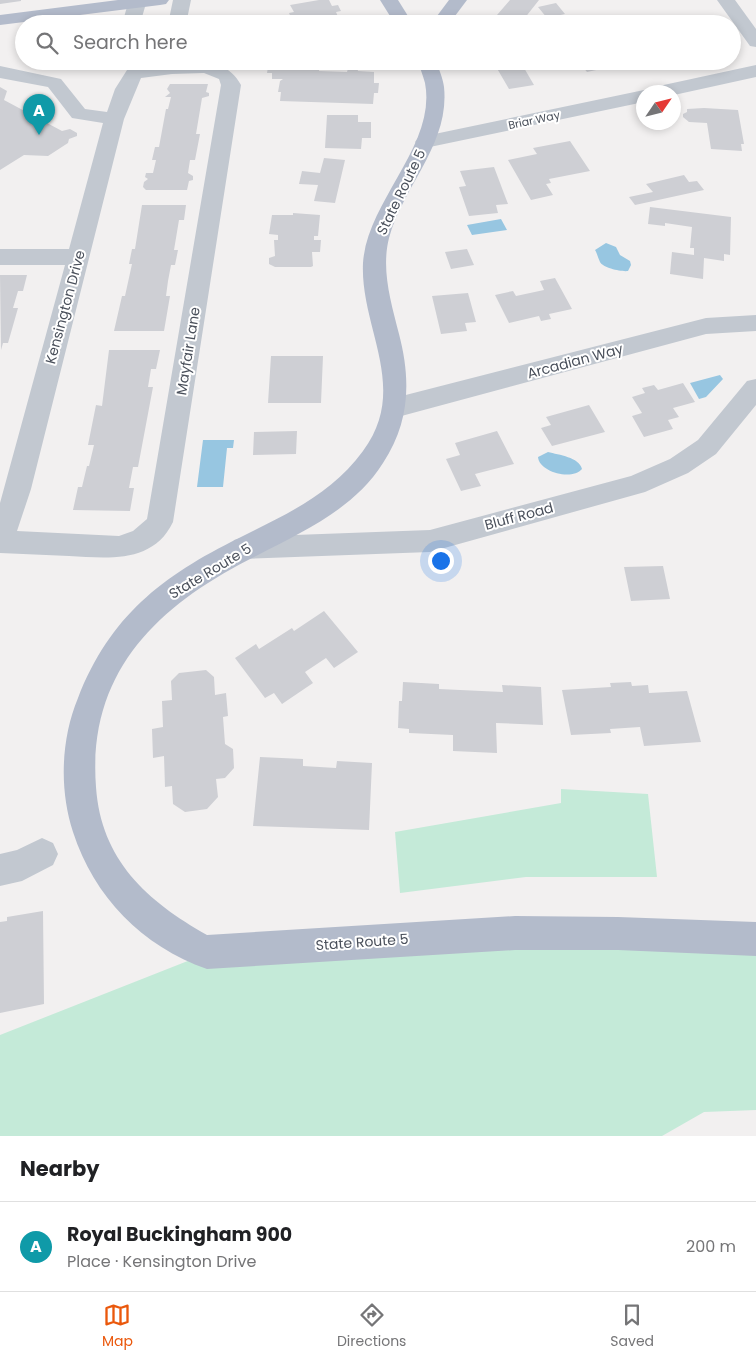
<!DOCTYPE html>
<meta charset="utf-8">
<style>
body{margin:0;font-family:Poppins,sans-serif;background:#f2f2f2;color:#202124}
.compass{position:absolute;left:636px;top:85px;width:45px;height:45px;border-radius:50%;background:#fff;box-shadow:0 2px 8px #0003;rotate:55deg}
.you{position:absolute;left:440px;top:560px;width:18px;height:18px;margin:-12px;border:4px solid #fff;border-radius:50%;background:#1a73e8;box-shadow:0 0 0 8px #1a73e833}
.badge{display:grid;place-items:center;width:32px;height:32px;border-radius:50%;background:#ea580c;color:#fff;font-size:16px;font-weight:700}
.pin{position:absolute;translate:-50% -41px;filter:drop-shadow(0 1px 2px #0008)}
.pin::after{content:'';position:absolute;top:26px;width:18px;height:15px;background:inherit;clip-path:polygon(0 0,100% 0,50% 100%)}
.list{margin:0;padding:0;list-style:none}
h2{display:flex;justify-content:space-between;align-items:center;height:65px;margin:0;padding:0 20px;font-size:21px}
h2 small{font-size:16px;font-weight:400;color:#757577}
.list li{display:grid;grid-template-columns:32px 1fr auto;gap:15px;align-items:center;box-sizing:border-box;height:90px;padding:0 20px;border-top:1px solid #e0e0e0}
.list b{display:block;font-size:19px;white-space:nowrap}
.list p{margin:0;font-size:16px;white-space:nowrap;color:#757577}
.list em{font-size:16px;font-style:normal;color:#757577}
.icon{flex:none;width:28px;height:28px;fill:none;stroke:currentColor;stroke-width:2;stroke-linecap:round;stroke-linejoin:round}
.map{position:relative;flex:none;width:756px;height:1136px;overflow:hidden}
.search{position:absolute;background:#fff;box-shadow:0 2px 8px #0003;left:15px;right:15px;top:15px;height:55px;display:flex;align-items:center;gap:12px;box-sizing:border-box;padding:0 18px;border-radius:28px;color:#757577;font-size:19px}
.sheet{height:155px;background:#fff}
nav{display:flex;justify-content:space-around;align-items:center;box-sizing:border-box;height:70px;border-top:1px solid #e0e0e0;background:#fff;font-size:14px;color:#757577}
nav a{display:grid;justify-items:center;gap:2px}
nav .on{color:#ea580c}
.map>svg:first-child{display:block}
.green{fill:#c4ead8}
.water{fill:#97c6e1}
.building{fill:#cecfd4}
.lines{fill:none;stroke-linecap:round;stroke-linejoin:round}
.minor{fill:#c2c8d0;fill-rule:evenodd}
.major{fill:#b3bbcb;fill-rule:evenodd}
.labels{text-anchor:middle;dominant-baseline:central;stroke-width:4;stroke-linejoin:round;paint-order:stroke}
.far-street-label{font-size:11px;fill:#4a505b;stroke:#fff}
.street-label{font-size:14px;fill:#4a505b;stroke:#fff}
</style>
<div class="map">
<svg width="756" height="1136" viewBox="0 0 756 1136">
<rect width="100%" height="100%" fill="#f2f0f0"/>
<path class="green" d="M561,789l87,5 9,83h-131l-126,16 -5,-61 166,-29z
M756,939v171l-52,2 -42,24h-662v-101l208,-82z"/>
<path class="water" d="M501,219l6,11 -35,5 -5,-10z
M606,243l10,4 4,8 10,6 1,4 -3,6c-6,1 -25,-3 -28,-9 -2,-4 -3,-9 -5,-12z
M720,375l3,4 -17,18 -7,2 -9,-16z
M203,440h31l-1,8h-6l-4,39h-26z
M548,452c11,3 31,5 34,17 -10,12 -43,3 -44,-12z"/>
<path class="building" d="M0,0h21v1l-21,3z
M319,0h10l3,6 6,-1 3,6 -5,1 4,9 4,-1 2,4h-47l-2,-4h-5l-3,-7 5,-1 -4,-7z
M510,0h29l-15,19 -5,-2 -2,3 -20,-5z
M556,3l9,11 -18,4 -9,-11z
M684,15l12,9h-21l-5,-4z
M269,61h51l-1,10 28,1 2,-7 7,-1 2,7 16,1v11h5l-1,10h-4l-1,11 -93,-3 1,-9h-3l2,-11 3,-2h-11v-6h-5z
M508,61h12l14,24 -25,4 -14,-24z
M578,61h38l3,4 -32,7z
M170,84h38l-2,8 3,1v3l-7,2 -6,36h4l-5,26h-5l-2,13 5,3v4l-4,1 -2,9h-41l-3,-3 1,-5 4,-3 -3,-2 1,-4h7l3,-13h-4l3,-13h4l7,-38h2l3,-12h-6l5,-4 -3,-4z
M0,87l7,4 -3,9 58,31 8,-2 7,4v3l-8,3 -1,4 -20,13 -24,-1 -24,15z
M704,108l34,2 6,34h-3l1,7 -31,-2 -4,-26 -18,-1 -6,-5v-3l4,-2v-3z
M327,115h31v7h13v16h-9l-1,11 -36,-1z
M570,141l20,30 -41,8 2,4 -5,1 7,11 -22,5 -23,-40 29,-6 -4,-6z
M324,158l21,2 -10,43 -21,-2 4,-16 -19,-1 3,-13 18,2z
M494,167l14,37 -12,1 2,8 -29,3 -10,-29 7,-1 -6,-15z
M684,175l5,7 8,-1 7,9 -69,15 -6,-8 24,-5 -7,-8z
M142,205h44l-2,15h-5l-5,30h4l-3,15h-4l-3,16 -2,15h4l-6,35h-50l8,-35h3l7,-32h-3l3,-15h3z
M650,207l81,10 -1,38 -6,-1v7l-20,-3 -1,21 -33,-5 2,-22 22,3v-7h-4l2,-21 -27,-4v3l-17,-2z
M293,213l27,2 -2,21h-4v4h7l-1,12h-8l1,14 -2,1h-36l-6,-3v-6l6,-2 -1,-16h4v-5l-9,-1 3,-19h21z
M467,249l7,16 -23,4 -6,-17z
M0,275h27l-4,16h-5l-5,17h5l-10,35h-5l-2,7z
M555,278l17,31 -23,5 2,5 -10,2 -2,-5 -30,7 -14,-28 18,-4 3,5 28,-6 -4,-9z
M468,293l8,29 -11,1 2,8 -26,3 -9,-38z
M109,350h51l-4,19h-5l-3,18h5l-15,80h-5l-4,21h5l-4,23 -57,-1 5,-23h4l5,-21h2l5,-21h-6l8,-40 6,1z
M271,356h52l-2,47h-53z
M683,383l12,19 -22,6 6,9 -11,3 5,9 -29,8 -12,-21 10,-3 -10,-16 13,-4 -3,-5 12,-3 4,5z
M589,405l16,27 -53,14 -11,-18 10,-3 -5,-8z
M297,431l-1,23 -43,1 1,-23z
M497,431l17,33 -39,10 6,12 -20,5 -15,-32 14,-4 -5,-12z
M663,566l7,33 -39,2 -7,-34z
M324,611l34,41 -24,16 -8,-10 -21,14 8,11 -31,21 -8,-11 -9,5 -30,-40 21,-14 3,5 33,-21 2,3z
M206,670l8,7 1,18 11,-2 2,23 -5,1 2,27 8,5 1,19 -9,10 -9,1 2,18 -11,12 -22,3 -12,-8 -1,-18 -7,1 -1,-31 -11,2 -1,-29 11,-2 -1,-26 10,-1 -1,-19 8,-8z
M403,682l36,2v5l64,3 -1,-7 39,2 2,38 -47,-2 1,30 -44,-2v-16l-44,-2v-4l-11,-1 1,-27h3z
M631,682l1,4 16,-1 1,8 38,-2 14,51 -57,4 -4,-19 -30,2 1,4 -40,2 -9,-45 49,-3 -1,-4z
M260,757l43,2v7l33,2 1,-7 35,2 -3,67 -116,-4z
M43,911l1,93 -44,9v-91l7,-1v-4z"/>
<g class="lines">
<path class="minor" d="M129,0h18l-7,24h-18z
M173,0h18l-5,24h-18z
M717,0h18l21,29v18l-6,-1z
M172,62c27,-1 55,-4 69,23l-68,437c-20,42 -65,36 -104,34 -23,-1 -46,-2 -69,-3v-50l65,-238h-65v-16h69l34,-126 -31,-5 -24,-31 -48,-9v-12l61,13 24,30 22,3 8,-23 12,-19zM204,73l15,6 2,6 -74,434 -14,12 -14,5 -102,-5 14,-42 93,-370 17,-41 31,-4z
M756,65v12l-82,18v-3h-30v10l-219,46 -7,-2 -3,-4 3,-4 7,-2 219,-46 6,2 2,-4 7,-2z
M756,315v16l-50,3 -312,84 -9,-3 -3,-7 3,-7 9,-3 312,-80z
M756,379v26l-40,49 -28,19 -43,19 -215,60 -186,7 -10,-3 -4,-8 4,-8 10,-3 186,-7 201,-54 39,-17 28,-19 49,-59z
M42,838l11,5 5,11 -5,11 -31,16 -22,5v-32l17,-4z"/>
<path class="major" d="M118,0h51l-3,4 -6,1 -160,20v-10z
M380,0h18l15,24h-18z
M449,0h18l-18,24h-18z
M418,61h18c3,9 7,17 8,26 6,57 -41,99 -55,151 -8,32 2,64 10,96 12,46 11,88 -16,129 -29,46 -79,68 -125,92 -97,48 -171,114 -162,232 5,73 51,114 111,148l308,-19 103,1 138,5v34l-138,-6h-103l-308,19c-65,-23 -113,-72 -134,-137 -14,-43 -12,-93 5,-134 32,-82 84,-122 161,-160 46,-23 93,-44 124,-87 47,-64 -3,-122 0,-188 4,-62 74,-118 62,-180 -2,-7 -5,-15 -7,-22z"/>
</g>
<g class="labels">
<g class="far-street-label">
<text transform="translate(534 120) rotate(-12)">Briar Way</text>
</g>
<g class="street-label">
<text transform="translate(401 192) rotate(-64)">State Route 5</text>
<text transform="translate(65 307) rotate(-75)">Kensington Drive</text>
<text transform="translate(188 351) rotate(-81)">Mayfair Lane</text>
<text transform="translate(575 361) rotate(-15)">Arcadian Way</text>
<text transform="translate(519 516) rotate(-15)">Bluff Road</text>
<text transform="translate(210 571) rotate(-31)">State Route 5</text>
<text transform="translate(362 942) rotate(-4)">State Route 5</text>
</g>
</g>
</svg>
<svg class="compass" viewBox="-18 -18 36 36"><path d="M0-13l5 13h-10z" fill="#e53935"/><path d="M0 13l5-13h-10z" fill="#757577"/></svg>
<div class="you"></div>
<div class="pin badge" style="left:39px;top:135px;background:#0f9aa8">A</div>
<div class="search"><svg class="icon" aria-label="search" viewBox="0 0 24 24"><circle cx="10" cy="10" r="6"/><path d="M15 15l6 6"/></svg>Search here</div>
</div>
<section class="sheet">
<h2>Nearby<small></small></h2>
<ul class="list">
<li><span class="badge" style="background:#0f9aa8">A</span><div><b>Royal Buckingham 900</b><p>Place · Kensington Drive</p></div><em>200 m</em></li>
</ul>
</section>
<nav>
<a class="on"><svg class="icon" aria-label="map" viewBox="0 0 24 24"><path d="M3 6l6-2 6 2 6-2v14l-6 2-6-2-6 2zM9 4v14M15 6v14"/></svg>Map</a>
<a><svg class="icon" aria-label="directions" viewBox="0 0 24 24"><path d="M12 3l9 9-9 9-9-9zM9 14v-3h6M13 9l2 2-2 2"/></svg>Directions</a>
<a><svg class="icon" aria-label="saved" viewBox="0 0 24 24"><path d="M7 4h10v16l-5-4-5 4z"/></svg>Saved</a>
</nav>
